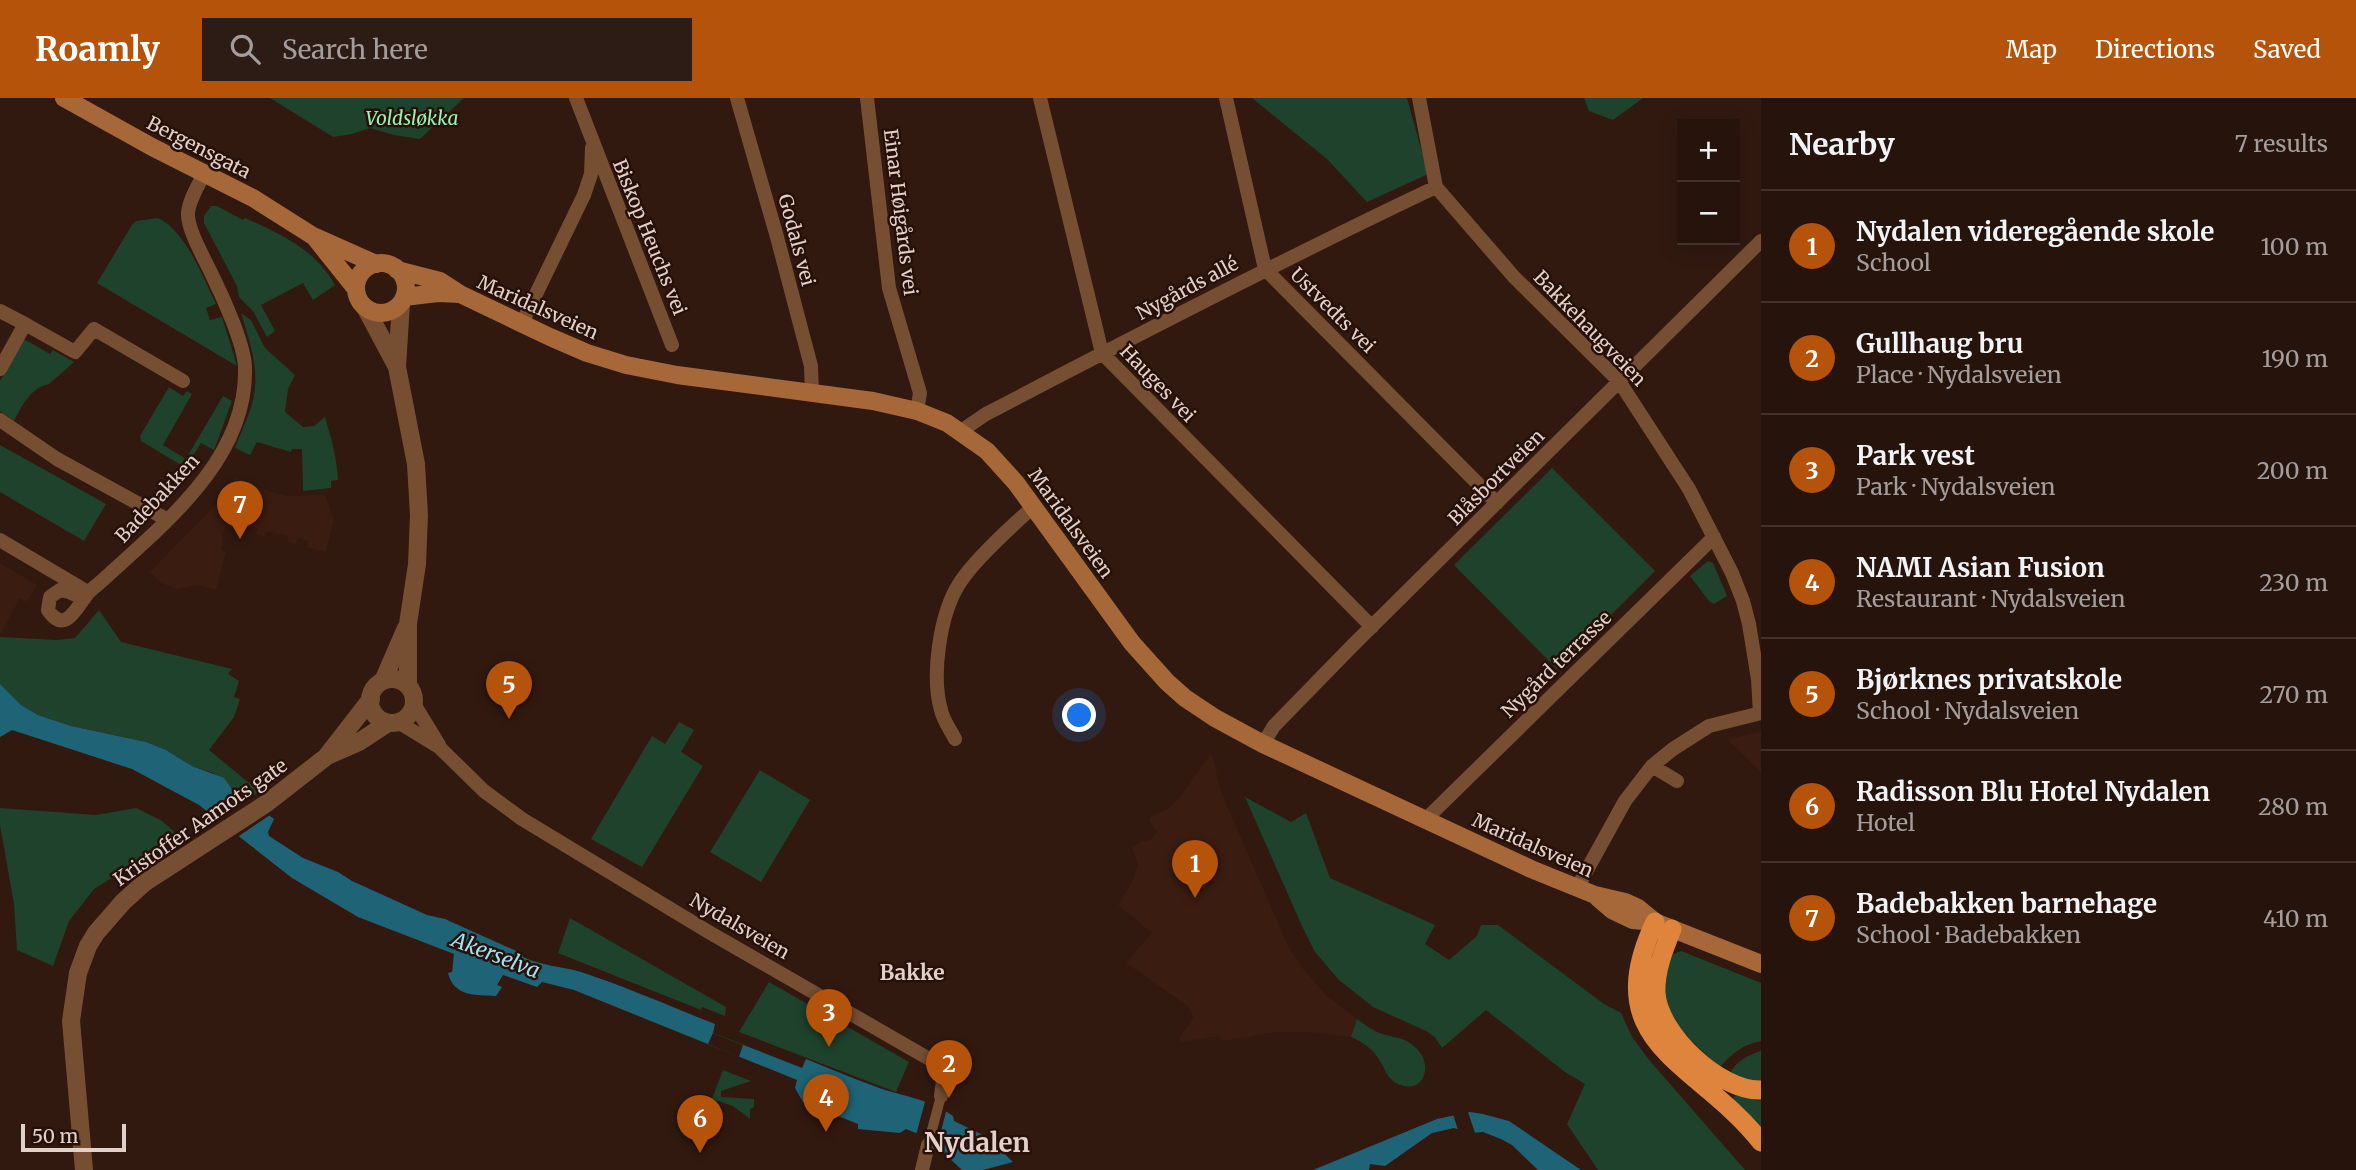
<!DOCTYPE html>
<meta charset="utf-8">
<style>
body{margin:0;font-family:Merriweather,serif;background:#2d1c15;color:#f1f3f6}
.controls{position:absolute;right:21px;top:21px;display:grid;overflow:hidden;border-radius:0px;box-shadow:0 4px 18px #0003}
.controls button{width:63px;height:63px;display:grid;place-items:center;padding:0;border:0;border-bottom:2px solid #42322d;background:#25130c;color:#f1f3f6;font:35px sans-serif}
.scale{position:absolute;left:21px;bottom:18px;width:105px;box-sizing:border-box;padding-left:7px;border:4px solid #e2d1cb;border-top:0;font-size:19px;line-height:24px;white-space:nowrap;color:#e2d1cb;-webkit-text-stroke:5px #271007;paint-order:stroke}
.you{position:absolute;left:1080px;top:618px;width:24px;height:24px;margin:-18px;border:5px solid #fff;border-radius:50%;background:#1a73e8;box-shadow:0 0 0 10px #1a73e833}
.badge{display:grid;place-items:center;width:46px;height:46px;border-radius:50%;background:#b45309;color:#fff;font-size:23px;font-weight:700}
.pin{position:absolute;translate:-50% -58px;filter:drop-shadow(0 2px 4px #0008)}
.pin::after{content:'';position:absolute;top:37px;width:24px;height:21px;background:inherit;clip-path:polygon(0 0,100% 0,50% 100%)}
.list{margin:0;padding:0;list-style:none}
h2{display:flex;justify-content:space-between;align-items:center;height:91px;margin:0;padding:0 28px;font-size:30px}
h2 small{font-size:23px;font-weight:400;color:#a39e9d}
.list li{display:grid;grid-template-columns:46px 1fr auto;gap:21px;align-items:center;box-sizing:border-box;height:112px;padding:0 28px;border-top:2px solid #42322d}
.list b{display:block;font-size:26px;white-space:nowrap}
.list p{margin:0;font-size:23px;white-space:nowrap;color:#a39e9d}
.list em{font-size:23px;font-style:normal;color:#a39e9d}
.icon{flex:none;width:38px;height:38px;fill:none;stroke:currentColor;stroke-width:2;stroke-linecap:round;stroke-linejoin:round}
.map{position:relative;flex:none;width:1761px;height:1072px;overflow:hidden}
header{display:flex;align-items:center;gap:42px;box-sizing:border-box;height:98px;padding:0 35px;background:#b45309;color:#fff}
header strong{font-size:33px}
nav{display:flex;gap:38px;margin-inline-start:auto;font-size:24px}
.search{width:490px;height:63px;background:#2d1c15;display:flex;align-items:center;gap:18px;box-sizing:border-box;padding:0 24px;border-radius:0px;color:#a39e9d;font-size:26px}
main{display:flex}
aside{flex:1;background:#25130c}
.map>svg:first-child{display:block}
.built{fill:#3b1c11}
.green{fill:#1e422b}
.water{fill:#1f6476}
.pier{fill:#311910}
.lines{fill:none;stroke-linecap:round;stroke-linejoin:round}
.pedestrian{stroke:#764f33;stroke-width:10}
.minor{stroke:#764f33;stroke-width:14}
.tertiary{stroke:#764f33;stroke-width:18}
.secondary{stroke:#a76839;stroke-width:18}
.trunk{stroke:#de843d;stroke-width:19}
.labels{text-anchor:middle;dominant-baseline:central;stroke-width:5;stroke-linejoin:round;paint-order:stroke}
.park-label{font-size:19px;font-style:italic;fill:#98f3b7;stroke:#271007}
.street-label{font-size:19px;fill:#e2d1cb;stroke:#271007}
.water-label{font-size:21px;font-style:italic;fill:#9fe2f6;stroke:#271007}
.neighbourhood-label{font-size:21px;font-weight:bold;fill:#e2d1cb;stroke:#271007}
.district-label{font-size:26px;font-weight:bold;fill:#e2d1cb;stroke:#271007}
</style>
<header>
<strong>Roamly</strong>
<div class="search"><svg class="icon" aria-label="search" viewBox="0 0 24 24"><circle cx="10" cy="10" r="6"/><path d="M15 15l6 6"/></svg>Search here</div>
<nav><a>Map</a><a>Directions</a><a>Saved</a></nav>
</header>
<main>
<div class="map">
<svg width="1761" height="1072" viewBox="0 0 1761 1072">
<rect width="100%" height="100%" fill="#311910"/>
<path class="built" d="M236,379l26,12 24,7 39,-1 9,24 -8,33 -19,-5 1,-6 -10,-3 -2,6 -9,-2 1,-6 -21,-5 -2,6 -9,-3 1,-6 -10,-2 -2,6 -19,-5 -5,9 3,1 -3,13 5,2 -10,38 -21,-5 -18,4 -16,-6 -11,-11 79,-81z
M0,465l37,22 -10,17 -7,-4 -20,37z
M1761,634v40l-34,-33z
M1212,656l9,38 67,154 15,23 24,27 30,23 -6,18 -40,-5h-34l-55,9 -3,-5 -38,6 -2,-4 15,-20 -6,-12 -62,-43 26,-30 -34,-28 15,-25 5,-16 -6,-16 9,-6 11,-3 5,-7 -8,-12 1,-3 17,-8 10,-8 29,-41z"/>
<path class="green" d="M270,0h194l-44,41 -26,-4 -24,-7 -18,6 -19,3z
M1252,0h155l21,76 -61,28 -40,-43z
M1584,0h59l-30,22 -24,-9z
M211,108h6l26,14 2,-2c35,16 70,31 90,67l-22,15 -10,-17 -42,22 14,26 -8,6 -14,-26 -14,-14 -2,-11 -33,-63v-7z
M158,120c27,12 46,61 58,86l-10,4 4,12 12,-3 15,49 -140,-83 35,-58 4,-4z
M241,215l10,7 14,28 30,27 -7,14 -3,23 18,15 11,-1 11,-9c6,21 12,41 13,63l-7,1v7l-28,3 -1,-42h-10l-1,3 -34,-10 -7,13 -15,-7c6,-17 16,-35 19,-53 5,-29 -5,-55 -13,-82z
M24,241l26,15 3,-4 21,12 -25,22c-19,4 -27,22 -35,37l-14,-10v-30z
M169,289l14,9 4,-5 5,3 -29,51 23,14 37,-63 9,5 -18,49 -13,-7 -14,22h-6l-40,-24 -1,-5z
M0,347l106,59 -22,37 -84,-49z
M1552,370l103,103 -98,98 -103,-104z
M1708,463l5,2 14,33 -13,8 -5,-3 -19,-25z
M99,512l22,32 111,27 -4,5 11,7 -5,16 6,2 -6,18 -25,33 51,42 -20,10 -7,-13 -20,-16 -21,-7 -26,-16 -20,-8 -75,-16 -33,-11 -17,-10 -21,-21v-47l57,3 18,-2z
M679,624l15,8 -13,22 22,14 -61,101 -51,-28 61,-103 13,8z
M760,672l50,30 -49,82 -51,-30z
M1245,699l46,25 15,-9 24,65 105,47 -10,19 24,16 28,-24 4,-11h17l106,79 17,9 11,24 18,24 95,109h-147l-31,-46 18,-40 -20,-12 -79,-62 -44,38 -7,-11 -9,-6 -53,-24 -34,-27 -24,-28 -13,-26z
M0,710l96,7 40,-7 26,13 17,15 -85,53 -25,32 -16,45 -36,-16 -3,-46 -14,-79z
M570,820l156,89 -1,9 -23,-9 -1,3 -143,-57z
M1681,853l80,32v58c-17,3 -30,13 -41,26 -23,-21 -61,-50 -57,-87 1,-8 7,-18 10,-26z
M769,884l140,80 -13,30 -157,-60z
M1357,921c8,6 19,14 29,16 11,3 20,3 29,12 21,19 7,50 -19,36 -9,-5 -11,-14 -16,-22 -6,-11 -17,-19 -29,-24z
M1761,953v31l-15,-1 -16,-8c7,-12 18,-18 31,-22z
M723,972l28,11 -30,10v6l33,2v8l-4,2v10l-17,-13 -21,-7z
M1735,997l26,6v28l-30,-28z"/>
<path class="water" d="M0,586l21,21 17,10 33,11 75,16 20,8 26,16 32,12 20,28 22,7 8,6 -6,13 1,4 34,22 35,14 14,9 75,34 18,4 78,35v3c18,9 38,9 58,15 46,15 90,35 134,52l-2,9 89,35 4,-9c25,10 51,21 76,30 24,8 50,11 71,27l1,5 33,16 26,25 -30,8h-21l-27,-25 -12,-9 -17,-7 -6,4 -42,-4v-5l-55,-22 -8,-14 2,-8 -223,-90 -32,-8 -5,5 -34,-12 -6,10 5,2 -6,9c-20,-1 -42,1 -48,-23l4,-1 2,-18 -96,-37 -66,-39 -93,-73 -67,-36 -120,-39 -12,7z
M1470,1014l13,2 26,7 72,49h-43l-26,-25 -11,-6 -18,-7 -11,1 -18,-5 -22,5 -47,33 -15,-2 -1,6h-56l124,-51z"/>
<path class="pier" d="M242,701l14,10 17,4 -37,25 -24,-19z
M713,935l30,12 -4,12 -31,-13z
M926,1000l21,10 -11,42 -20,-15z
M1467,1011l7,21 2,7 -17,-4 -7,-22z"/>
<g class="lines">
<path class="pedestrian" d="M928,1047l13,-49"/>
<path class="minor" d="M576,0l96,247
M737,0l40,139 34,129 1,27
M867,0l22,190 31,105 -3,18
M1040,0l62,255 270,274
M1226,0l39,171 232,234
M1419,0l17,89 78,90 105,104 70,108 43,84 11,28 6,23 9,55 2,34
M0,213l25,13
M522,225l62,-128 7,-21 1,-26
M0,271l25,-45 50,28 19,-23 89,52
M0,322l57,39 111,61
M961,333l25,-17c149,-78 298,-155 450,-227
M0,442l86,51
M84,501l-15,-7 -9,-2 -10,7 -2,13c18,27 30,-6 41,-18 5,-5 11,-9 16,-14 60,-55 143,-120 140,-211 -1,-23 -21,-68 -32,-90 -7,-16 -26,-47 -25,-64 1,-13 10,-27 16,-39
M414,606l25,41
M398,624l41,25 45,44 38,28 185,112 231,133 6,9 -3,23
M955,641c-5,-10 -12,-19 -14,-29 -10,-35 -1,-96 18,-126 15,-24 53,-58 75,-78
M1263,646l11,-18 78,-80 409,-405
M1652,668l25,15
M1425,722l289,-283
M1577,790l48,-87 27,-35 21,-17 36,-23 52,-13
M922,1072l6,-25"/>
<path class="tertiary" d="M401,205l-4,64 19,97 3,51 -2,49 -9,60v62
M365,209l32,60
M370 603a22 22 0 1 1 44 0a22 22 0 1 1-44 0Z
M383,583l23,-53
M327,658l32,-14 29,-19
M84,1072l-13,-149 7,-48 10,-27 8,-13 27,-31 21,-19 123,-80 59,-46 45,-58"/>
<path class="secondary" d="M64,0l88,49 101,51 60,38 63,28
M316,141l40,50
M356 190a25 25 0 1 1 50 0a25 25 0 1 1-50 0Z
M397,172l43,11 20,13 90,43 37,16 39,12 51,10 196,26 44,10 30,12 40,28 29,32 116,160 35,39 18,16 30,20 48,26 268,125 64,26 30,7 13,6 17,14
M404,199l34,-4 22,1
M1598,800l14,12 21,10 22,2 106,42"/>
<path class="trunk" d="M1655,824c-59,124 44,140 106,220
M1672,831c-8,20 -17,42 -16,64 2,40 64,99 105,97"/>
</g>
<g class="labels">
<g class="park-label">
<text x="412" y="20">Voldsløkka</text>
</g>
<g class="street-label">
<text transform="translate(199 49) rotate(27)">Bergensgata</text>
<text transform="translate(901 114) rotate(83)">Einar Høigårds vei</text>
<text transform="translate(650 139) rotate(68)">Biskop Heuchs vei</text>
<text transform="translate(797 142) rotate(75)">Godals vei</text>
<text transform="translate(1187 190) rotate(-28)">Nygårds allé</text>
<text transform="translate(538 209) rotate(24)">Maridalsveien</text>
<text transform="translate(1333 212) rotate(45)">Ustvedts vei</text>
<text transform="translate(1590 230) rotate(46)">Bakkehaugveien</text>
<text transform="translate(1158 285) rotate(46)">Hauges vei</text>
<text transform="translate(1496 379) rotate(-45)">Blåsbortveien</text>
<text transform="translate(157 400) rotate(-47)">Badebakken</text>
<text transform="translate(1071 425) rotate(54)">Maridalsveien</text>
<text transform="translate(1556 566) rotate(-44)">Nygård terrasse</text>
<text transform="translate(200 724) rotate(-35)">Kristoffer Aamots gate</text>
<text transform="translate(1533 747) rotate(24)">Maridalsveien</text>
<text transform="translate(740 828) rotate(30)">Nydalsveien</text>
</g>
<g class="water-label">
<text transform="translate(496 857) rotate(21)">Akerselva</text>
</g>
<g class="neighbourhood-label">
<text x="912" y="874">Bakke</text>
</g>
<g class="district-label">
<text x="977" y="1044">Nydalen</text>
</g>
</g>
</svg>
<div class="controls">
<button>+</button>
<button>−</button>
</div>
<div class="scale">50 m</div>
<div class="you"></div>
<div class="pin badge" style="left:1195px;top:800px">1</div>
<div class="pin badge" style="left:949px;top:1000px">2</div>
<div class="pin badge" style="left:829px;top:949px">3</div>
<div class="pin badge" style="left:826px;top:1034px">4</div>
<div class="pin badge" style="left:509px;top:621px">5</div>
<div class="pin badge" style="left:700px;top:1055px">6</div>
<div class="pin badge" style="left:240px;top:441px">7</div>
</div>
<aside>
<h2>Nearby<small>7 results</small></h2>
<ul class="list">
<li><span class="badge">1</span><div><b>Nydalen videregående skole</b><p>School</p></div><em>100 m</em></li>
<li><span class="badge">2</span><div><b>Gullhaug bru</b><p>Place · Nydalsveien</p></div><em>190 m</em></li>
<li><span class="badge">3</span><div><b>Park vest</b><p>Park · Nydalsveien</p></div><em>200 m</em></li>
<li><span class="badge">4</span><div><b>NAMI Asian Fusion</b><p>Restaurant · Nydalsveien</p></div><em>230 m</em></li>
<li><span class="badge">5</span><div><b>Bjørknes privatskole</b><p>School · Nydalsveien</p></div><em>270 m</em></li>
<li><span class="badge">6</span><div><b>Radisson Blu Hotel Nydalen</b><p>Hotel</p></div><em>280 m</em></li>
<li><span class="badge">7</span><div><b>Badebakken barnehage</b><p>School · Badebakken</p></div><em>410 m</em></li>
</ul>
</aside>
</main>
